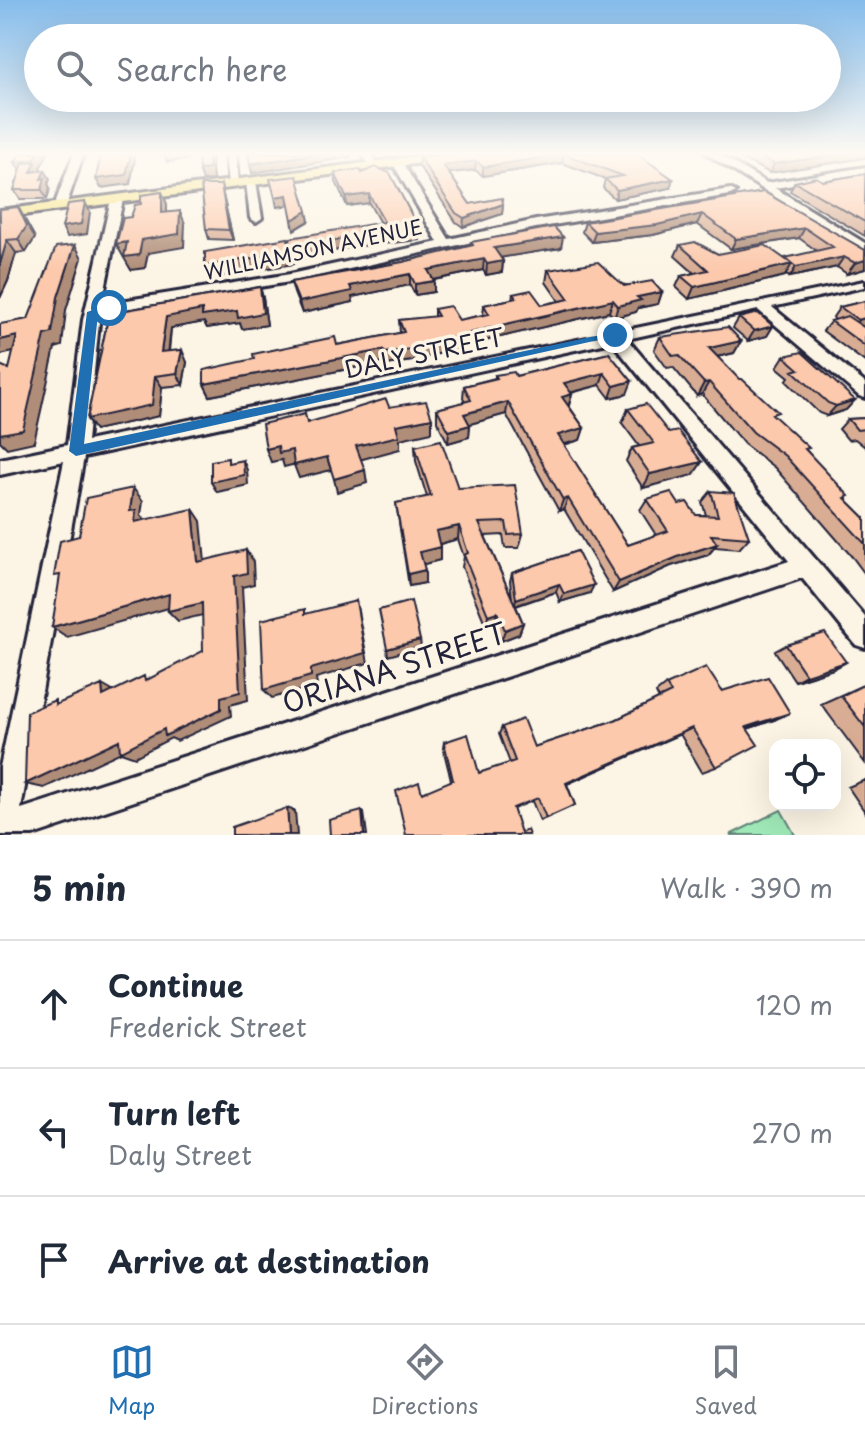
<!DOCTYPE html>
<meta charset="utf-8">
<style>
body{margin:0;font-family:"Playpen Sans",sans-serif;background:#f2f2f3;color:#1f2937}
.controls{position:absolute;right:24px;bottom:24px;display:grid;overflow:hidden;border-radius:16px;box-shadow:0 8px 32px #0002}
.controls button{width:72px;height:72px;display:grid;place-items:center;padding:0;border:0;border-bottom:2px solid #e0e1e3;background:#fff;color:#1f2937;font:40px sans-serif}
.stop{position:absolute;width:24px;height:24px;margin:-18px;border:6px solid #1f6fb2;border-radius:50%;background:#fff}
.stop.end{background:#1f6fb2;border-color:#fff;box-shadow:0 2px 8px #0008}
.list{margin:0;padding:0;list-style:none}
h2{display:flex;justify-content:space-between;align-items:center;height:104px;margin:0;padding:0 32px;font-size:34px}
h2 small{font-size:26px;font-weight:400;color:#747a83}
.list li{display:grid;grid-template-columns:52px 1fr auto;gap:24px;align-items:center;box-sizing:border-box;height:128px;padding:0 32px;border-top:2px solid #e0e1e3}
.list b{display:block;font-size:30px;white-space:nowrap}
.list p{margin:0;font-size:26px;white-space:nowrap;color:#747a83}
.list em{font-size:26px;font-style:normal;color:#747a83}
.icon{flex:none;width:44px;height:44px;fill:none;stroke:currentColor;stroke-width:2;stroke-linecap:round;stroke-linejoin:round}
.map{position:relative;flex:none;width:865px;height:835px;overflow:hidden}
.search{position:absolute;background:#fff;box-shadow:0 8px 32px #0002;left:24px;right:24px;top:24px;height:88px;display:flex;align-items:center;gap:20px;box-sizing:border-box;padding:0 28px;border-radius:44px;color:#747a83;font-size:30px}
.sheet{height:488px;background:#fff}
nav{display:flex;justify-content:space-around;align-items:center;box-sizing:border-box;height:112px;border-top:2px solid #e0e1e3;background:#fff;font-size:22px;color:#747a83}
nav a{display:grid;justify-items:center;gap:4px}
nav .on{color:#1f6fb2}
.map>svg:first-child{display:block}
.green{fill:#9fe8b7;stroke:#608579;stroke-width:2}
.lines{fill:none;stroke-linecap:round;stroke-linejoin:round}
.minor-casing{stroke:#22223b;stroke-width:6}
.major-casing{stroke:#22223b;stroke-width:6}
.minor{fill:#fcf5e5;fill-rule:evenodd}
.major{fill:#f6e381;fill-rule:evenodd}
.wall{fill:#d9ad94;stroke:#22223b;stroke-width:2}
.shaded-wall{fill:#b08d78;stroke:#22223b;stroke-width:2}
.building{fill:#fcc9ac;stroke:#22223b;stroke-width:2}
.route{fill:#1f6fb2}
.labels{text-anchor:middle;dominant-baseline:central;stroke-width:7;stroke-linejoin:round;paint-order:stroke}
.far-street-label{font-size:20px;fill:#22223b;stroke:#fcf5e5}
.street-label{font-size:24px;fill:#22223b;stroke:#fcf5e5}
.near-street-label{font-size:28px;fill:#22223b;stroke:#fcf5e5}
</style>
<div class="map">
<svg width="865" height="835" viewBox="0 0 865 835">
<rect width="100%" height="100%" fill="#fcf5e5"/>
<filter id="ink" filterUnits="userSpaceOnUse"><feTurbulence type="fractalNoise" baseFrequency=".0125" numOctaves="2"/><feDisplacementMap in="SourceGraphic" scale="16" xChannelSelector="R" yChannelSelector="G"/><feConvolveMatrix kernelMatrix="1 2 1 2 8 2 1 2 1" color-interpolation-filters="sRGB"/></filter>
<g filter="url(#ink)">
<path class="green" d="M781,810l14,25h-65z"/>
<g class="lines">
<g class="minor-casing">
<path id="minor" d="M74,153h10l-18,53 -10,2 -2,-2z
M226,153h10l2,33 -9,-2z
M362,153h10l6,14h-8z
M705,153h12l50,30 98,-16v6l-90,15 90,55v10z
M397,159l5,3 47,77 87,-19 194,-31 6,3 -6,3 -194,33 -246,54 -190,31 -13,128 777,-160v6l-92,20 93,76v15l-6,-2 -101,-86 -131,29 238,278v31l-9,-3 -54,-67 -769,257h-33v-68l64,-306 -64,14v-16l67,-14 16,-125 28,-121 6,-3 6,3 -21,105 188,-30 148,-32 -46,-80zM612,342l177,219 -768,248 63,-352z
M251,179l5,3 6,36 -6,4 -6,-4 -4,-36z"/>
</g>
<g class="major-casing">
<path id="major" d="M441,153h33l-6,4 -468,61v-8z"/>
</g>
<use href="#minor" class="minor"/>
<use href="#major" class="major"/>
</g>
<path class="wall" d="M636,153l34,35 -55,11 -12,-11 2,-9 -43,-16 -79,13 -8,-6 -26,3 21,31h33l-1,10 -39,13 -7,-5 -37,-56v-9z
M730,153h135l-95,20z
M15,162l25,6 10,11 -2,5 2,4 -3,11h-27l-6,-9 7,-19z
M335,173h27l58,58v9l-68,7 -59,13 -2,-10 89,-27 -11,-20 -22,3 -11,-24z
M865,174v62l-75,-45 5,-9 28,-1z
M221,185l2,10 10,45 -24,-1 -3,-10z
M764,192l101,58v19l-18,5 -10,-7 -47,10 -4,-2 -1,1 -96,23 -13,-12 5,-11 13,-3 -19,-17 5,-11 38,9 66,5 33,-8 -18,-13 -68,11 -34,-25 -44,11 -61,7 -10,-10 3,-10z
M18,207l17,31 -9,14 -10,1 -8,28 -8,17v-89z
M471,242l90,6 -60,9 2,4 -1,11 -16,3 -3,-5 -49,10v12l-19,3 -5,-10 -58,12 1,5 -51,11 -8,-20 -3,-11 112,-20 68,-16z
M548,270l114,22 -4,12 -20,4 -2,4 -22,6 -5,-6 -113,26 -84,23 -26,4 -2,-3 -174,34 -6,-12 133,-39 63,-12 -1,-13 35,-3v-8l25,11 24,-5 1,-10 28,-6 1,-5 29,11 17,-4 -13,-19z
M260,287l3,11 4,27 -25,4 -2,-6 -33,5 -3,-6 -33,6 -2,24 18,10 -4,23 -21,2 -3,29 -64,14 -8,-11 22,-106z
M865,301v25l-2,1 2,1v34l-42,-31 8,-10 4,-1 -2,-3 7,-10z
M739,318l34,8 -6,10 -19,5 -15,-13z
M660,337l81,4 -7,12 -17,4 89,93 40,49 19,19v56l-12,-16 -78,-90 -31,-24 -42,-50 -5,2 -24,-29 -6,1 -13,-18z
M609,353l18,41 -17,4 -10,-13 -29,8 1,1 -3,12 15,22 -4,12 -16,5 64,100 28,-10 -16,-25 7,-11 32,5 17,11h10l-4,-13 9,-11 38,47 -10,11 -24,-2 -7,8 -37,11 -58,26 -49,-83 -5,2 -53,-97 -36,10 -1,13 -21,6 -11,-22v-12l28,-7 -2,-4 1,-12 31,-8v-3l21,1z
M784,356l71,44 -9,10 -19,6 -8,-3 -33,-32 3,-4 -12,-10z
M628,409l41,24 33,29 -9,13 -50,13 -17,-27 6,-13 7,-2 -17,-23z
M865,418v29l-10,-8 -7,1 -9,-11 9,-10z
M415,446l43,42 65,46 -4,14h-14l-2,-13 -18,1 27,62 -2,-17 2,-8 65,-22 13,42 -30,9 -4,-10 -40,14 7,17 -4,11 -18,7 -7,-18 -8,3 -24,-59 2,-10 -6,-18 -18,5v16l-17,4 2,19 -16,3 -13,-83 31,-6 -11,-36z
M786,645l60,17 -13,7 -38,12 -20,-30z
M865,684v79l-44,-59z
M666,685l56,6 52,29 -27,9 -31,38 -14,5 -22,-38 -113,50 8,21 -35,16 -8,-20 -19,8 7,24 9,2h-123l45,-55 -8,-32 1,-6 35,31 31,-10 -11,-29 3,-7 32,20 81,-27 44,-21 -3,-6z
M865,780v32l-17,-25z"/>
<path class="shaded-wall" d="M38,153h10l-8,15 1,3h-20l-6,-9z
M131,153h2l2,7 -5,24 -29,4 -5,-9z
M164,153h25l-1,6 -21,3z
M208,153h3l2,27 -10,1 -4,-11z
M323,153h27l1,4 -99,16 -2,-9z
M386,153h33l-33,4z
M849,153h16v5l-95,15 4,-9z
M564,154l-2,9 -79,13v-9z
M476,161l-1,9 -32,4v-9z
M45,170l5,9 -2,5 2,4 -3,11 -5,-9 -1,-11z
M673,179l-3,9 -55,11 2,-9z
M221,185l2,10 10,45 -4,-10z
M162,192l5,12v22l-5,-13z
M369,194v9l-22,3 -1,-9z
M287,195l2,10 -12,2 -2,-10z
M85,202l5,10 -3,22 -20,3 -5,-10z
M503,204l-1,10 -39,13 1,-9z
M18,207l17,31 -9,14 -8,-13z
M180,211l5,13 -1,23 -36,6 -3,15 -14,2 -15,-26 26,-4z
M307,211l2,10 -15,9 -2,-10z
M702,214l-5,10 -44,11 -61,7 3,-10z
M805,228l-6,10 -68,11 5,-10z
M351,237l1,10 -59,13 -2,-10z
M563,237l-2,11 -68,11 1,-11z
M7,240l9,13 -8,28 -8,17v-34z
M75,245l7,13 -16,52 -4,36 -7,2 -21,94 -27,6 -7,-7v-18l45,-88z
M291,252l3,12 -85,14 -4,-12z
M844,257l-7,10 -47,10 6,-10z
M484,259l-1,11 -55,11v-11z
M865,260v9l-18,5 8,-11z
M503,261l-1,11 -16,3 1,-11z
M792,264l-7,12 -96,23 5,-12z
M410,274v11l-58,12 1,5 -51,11 -3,-11 51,-16z
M434,281v11l-19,3v-11z
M260,287l3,11 4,27 -25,4 -2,-6 -33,5 -3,-6 -33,6 -4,36 -6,-12 5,-35z
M662,292l-4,12 -20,4 -2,4 -22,6 4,-12 19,-9z
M613,300l-4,12 -113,26 -84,23 -26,4 -1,-12z
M865,318v8l-15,4 8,-10z
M773,326l-6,10 -19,5 6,-10z
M17,336l10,13 -27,6v-15z
M741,341l-7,12 -32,7 7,-12z
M182,350l5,12 -4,23 -6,-12z
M383,350l1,12 -174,34 -6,-12z
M604,373l-4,12 -39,10 3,-12z
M155,376l7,11 -3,29 -64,14 -8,-11z
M632,381l-5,13 -17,4 4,-12z
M709,382l-7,12 -5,2 7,-13z
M572,394l-4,13 -6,-10z
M855,400l-9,10 -19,6 9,-10z
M508,402l-2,12 -43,12 1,-12z
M432,418v14l-32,7v10l-41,11 -3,-14 40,-21z
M470,425l-1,12 -21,6 1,-12z
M584,428l-4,12 -26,7 4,-12z
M278,446l14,4 4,14 -12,3 -2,-7 -11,2 -5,-13z
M327,457l4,13 -32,8 -5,-13z
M243,460l4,10 1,15 -31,7 -6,-10z
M702,462l-9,13 -50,13 7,-14z
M365,470l2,13 -30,9 -3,-13z
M133,488l10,13 -2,14 6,7h-12l-5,-11z
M568,498l-4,11 -5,2 4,-11z
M193,509l8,12 5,52 -8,-11z
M459,526l-1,13 -22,6v-14z
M717,544l-9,11 -37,11 -58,26 6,-10 61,-26z
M440,547v13l-19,5 -1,-13z
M246,550l7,12 1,22 -12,3 6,113 -18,5 1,11 -54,25 -6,-3 -36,19 -14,-5 -77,36 -19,-4 94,-44 102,-43 13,-121z
M425,570v13l-16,3 -1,-12z
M559,584l-3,8 -42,14 2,-7z
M594,585l-4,8 -30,9 4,-8z
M169,594l10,11 -112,32 -15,-10z
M356,601l12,62 -52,15 1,8 -45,12 -8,-8 47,-21z
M202,603l9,10 -33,8 -10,-10z
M497,612l-3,11 -8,3 2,-11z
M523,623l-4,11 -18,7 4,-11z
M420,640l1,7 -33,9 -1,-7z
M846,662l-13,7 -38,12 11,-6z
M102,685l14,8 -13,3z
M790,713l-16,7 -42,14 14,-7z
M692,728l-12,6 -120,53 6,-4z
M287,808l8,3 2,24h-8z
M362,811l2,2 3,22h-3z"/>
<path class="building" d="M21,153h17l-4,7 -19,2z
M101,153h30l-5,22 -30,4z
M198,153h10l1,16 -10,1z
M248,153h75l-73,11z
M456,153h180l37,26 -56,11 -12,-11 18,-3 -59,-22 -81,13 -7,-6 -33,4 27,39 32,-6 1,6 -39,14 -8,-5 -37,-56z
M751,153h98l-75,11z
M36,162l-5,10 14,-2 -4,9 4,-1 -3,12h-28l9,-27z
M375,167l15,6 30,58 -69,6 -60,13 -1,-12 94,-16 -15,-28 -23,3 -11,-24 25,-4 2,4z
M865,174v48l-70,-40 21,-5 7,4z
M297,176l10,35 -15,9 -5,-25 -12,2 -5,-18z
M201,185h20l8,45 -23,-1z
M162,192v21l18,-2 -1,23 -37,6 -3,15 -15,2 3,-15 -11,2 7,-26 8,-1 4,-12 6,-1v-9z
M764,192l101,58v10l-10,3 -11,-6 -48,10 -11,-9 48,-11 -28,-19 -69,11 -34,-25 -45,11 -62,7 -10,-10z
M85,202l-4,22 -19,3 6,-23z
M18,207l9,19 -9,13 -11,1 -7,24v-55z
M554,227l9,10 -69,11 9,13 -16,3 -3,-5 -56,11 6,11 -19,3 -5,-10 -60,12 2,5 -53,11 -8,-20 112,-20 70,-17 -2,-3z
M288,238l3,14 -86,14v-14z
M695,242l23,12 47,-9 27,19 -98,23 -13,-11 27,-6 -28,-25z
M75,245l-17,52 -6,36 -7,2 -22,95 -23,4v-69l9,4 8,-33 -17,4v-16l28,-5 28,-72z
M598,262l26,24 28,-5 10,11 -25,5 4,3 -23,6 -5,-6 -116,26 -86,23 -26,4 -2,-3 -179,34v-14l50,-11 -1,-5 82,-17 2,8 67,-13 -5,-12 39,-4 -4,-7 16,-3 9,14 30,-6 -5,-9 32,-7 -3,-4 18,-4 11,15 27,-6 -21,-29z
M260,287l3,26 -25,5 -1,-7 -35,5v-6l-36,7 -5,35 21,-2 -5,23 -22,3 -3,29 -65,14 22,-106z
M865,301v17l-7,2 -18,-13z
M758,313l15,13 -19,5 -15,-13z
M847,316l18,12v18l-34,-25z
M728,327l13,14 -32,7 30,31h3l36,33 -6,2 37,34 -4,1 44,47 -4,2 20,20v26l-80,-88 -32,-24 -44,-50 -5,1 -25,-28 -6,1 -13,-19z
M802,352l53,48 -19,6 -8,-3 -35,-32 6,-2 -15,-13z
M609,353l23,28 -18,5 -10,-13 -40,10 8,11 -10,3 22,31 -26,7 70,110 40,-14 -21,-32 24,-7 8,12 8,-2 9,13 22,1 -7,-25 23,2 15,45 -38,-3 6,9 -37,12 -61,26 -51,-84 -5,2 -55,-98 -44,12 6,11 -21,6 -12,-22 34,-9 -7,-14 33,-8 -2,-3 19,-3 2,4z
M386,399l3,8 37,-6 6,17 -36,7 3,11 -43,10 9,24 -31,9 -7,-22 -33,8 -2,-15 -13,3 -1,-7 -12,3 -4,-25 43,-10 2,9z
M646,404l23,29 9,-2 24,31 -52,12 -18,-26 22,-5 -26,-34z
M865,418v11l-8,1 -9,-11z
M441,440l17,48 57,-3 8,49 -15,1 -2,-13 -27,1 44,100 -18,7 -8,-18 -9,3 -24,-60 4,-2 -9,-27 -23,5 4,16 -20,5 5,18 -17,4 -12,-71 35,-7 -16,-50z
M228,458v5l15,-3 1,15 -33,7v-21z
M133,488l-3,23 6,-1 -1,12 58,-13 5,53 48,-12 1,23 -13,3 6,116 -19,5v12l-56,27 -1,-7 -44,23 -1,-12 -94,44 2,-72 28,-12v5l47,-20 1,11 41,-20 1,5 58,-30 -1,-48 -34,8 1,-17 -117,33 8,-52 -6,1 6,-35 19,-5 7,-38z
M577,551l17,34 -30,9 -5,-10 -43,15 -4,-26z
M356,601l9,52 -54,16v7l-47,14 -3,-70 44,-11v5z
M411,601l9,39 -33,9 -8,-39z
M825,633l21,29 -40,13 -20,-30z
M706,667l16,24 46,-14 22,36 -44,14 12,18 -42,22 -24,-39 -126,55 9,22 -29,13 -8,-20 -25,10 8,25 6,-3 2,5h-123l-10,-44 23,-9 3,11 31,-13 -9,-38 24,-8 11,39 36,-12 -13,-34 21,-8 11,28 81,-27 56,-27 -5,-8z
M865,684v43l-24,-31z
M287,808l2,27h-57v-8z
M362,811l2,24h-34l-1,-15z"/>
</g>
<linearGradient id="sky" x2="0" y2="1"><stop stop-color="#85bceb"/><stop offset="0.57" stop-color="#fefaf3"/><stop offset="1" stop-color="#fefaf3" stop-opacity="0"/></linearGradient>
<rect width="865" height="270" fill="url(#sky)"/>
<path class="route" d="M109,305l4,5 -15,4 -14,130 531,-112 6,3 -545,121 -7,-5 18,-139z"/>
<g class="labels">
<g class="far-street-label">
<text transform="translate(313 249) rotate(-12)">WILLIAMSON AVENUE</text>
</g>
<g class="street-label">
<text transform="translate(424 352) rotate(-12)">DALY STREET</text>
</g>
<g class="near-street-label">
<text transform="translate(394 667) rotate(-18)">ORIANA STREET</text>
</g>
</g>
</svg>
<div class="controls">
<button><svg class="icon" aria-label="locate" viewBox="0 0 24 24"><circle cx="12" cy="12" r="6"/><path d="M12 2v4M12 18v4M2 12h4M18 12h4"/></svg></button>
</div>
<div class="stop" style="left:109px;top:308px"></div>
<div class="stop end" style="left:615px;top:335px"></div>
<div class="search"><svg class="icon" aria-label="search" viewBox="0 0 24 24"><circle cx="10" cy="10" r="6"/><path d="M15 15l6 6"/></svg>Search here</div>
</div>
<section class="sheet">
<h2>5 min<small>Walk · 390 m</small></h2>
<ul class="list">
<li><svg class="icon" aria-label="ahead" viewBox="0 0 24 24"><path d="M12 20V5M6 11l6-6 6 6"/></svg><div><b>Continue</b><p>Frederick Street</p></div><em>120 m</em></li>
<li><svg class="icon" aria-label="left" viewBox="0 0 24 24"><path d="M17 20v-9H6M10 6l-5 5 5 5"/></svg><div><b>Turn left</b><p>Daly Street</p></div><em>270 m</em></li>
<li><svg class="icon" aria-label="arrive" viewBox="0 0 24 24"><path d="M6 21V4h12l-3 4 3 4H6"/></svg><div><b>Arrive at destination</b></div></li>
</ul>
</section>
<nav>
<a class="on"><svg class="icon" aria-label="map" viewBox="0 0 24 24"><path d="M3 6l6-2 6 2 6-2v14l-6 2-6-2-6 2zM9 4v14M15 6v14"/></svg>Map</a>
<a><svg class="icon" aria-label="directions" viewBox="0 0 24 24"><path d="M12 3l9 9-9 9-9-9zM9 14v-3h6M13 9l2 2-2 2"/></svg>Directions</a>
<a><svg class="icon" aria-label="saved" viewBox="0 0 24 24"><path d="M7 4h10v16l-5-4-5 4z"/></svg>Saved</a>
</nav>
